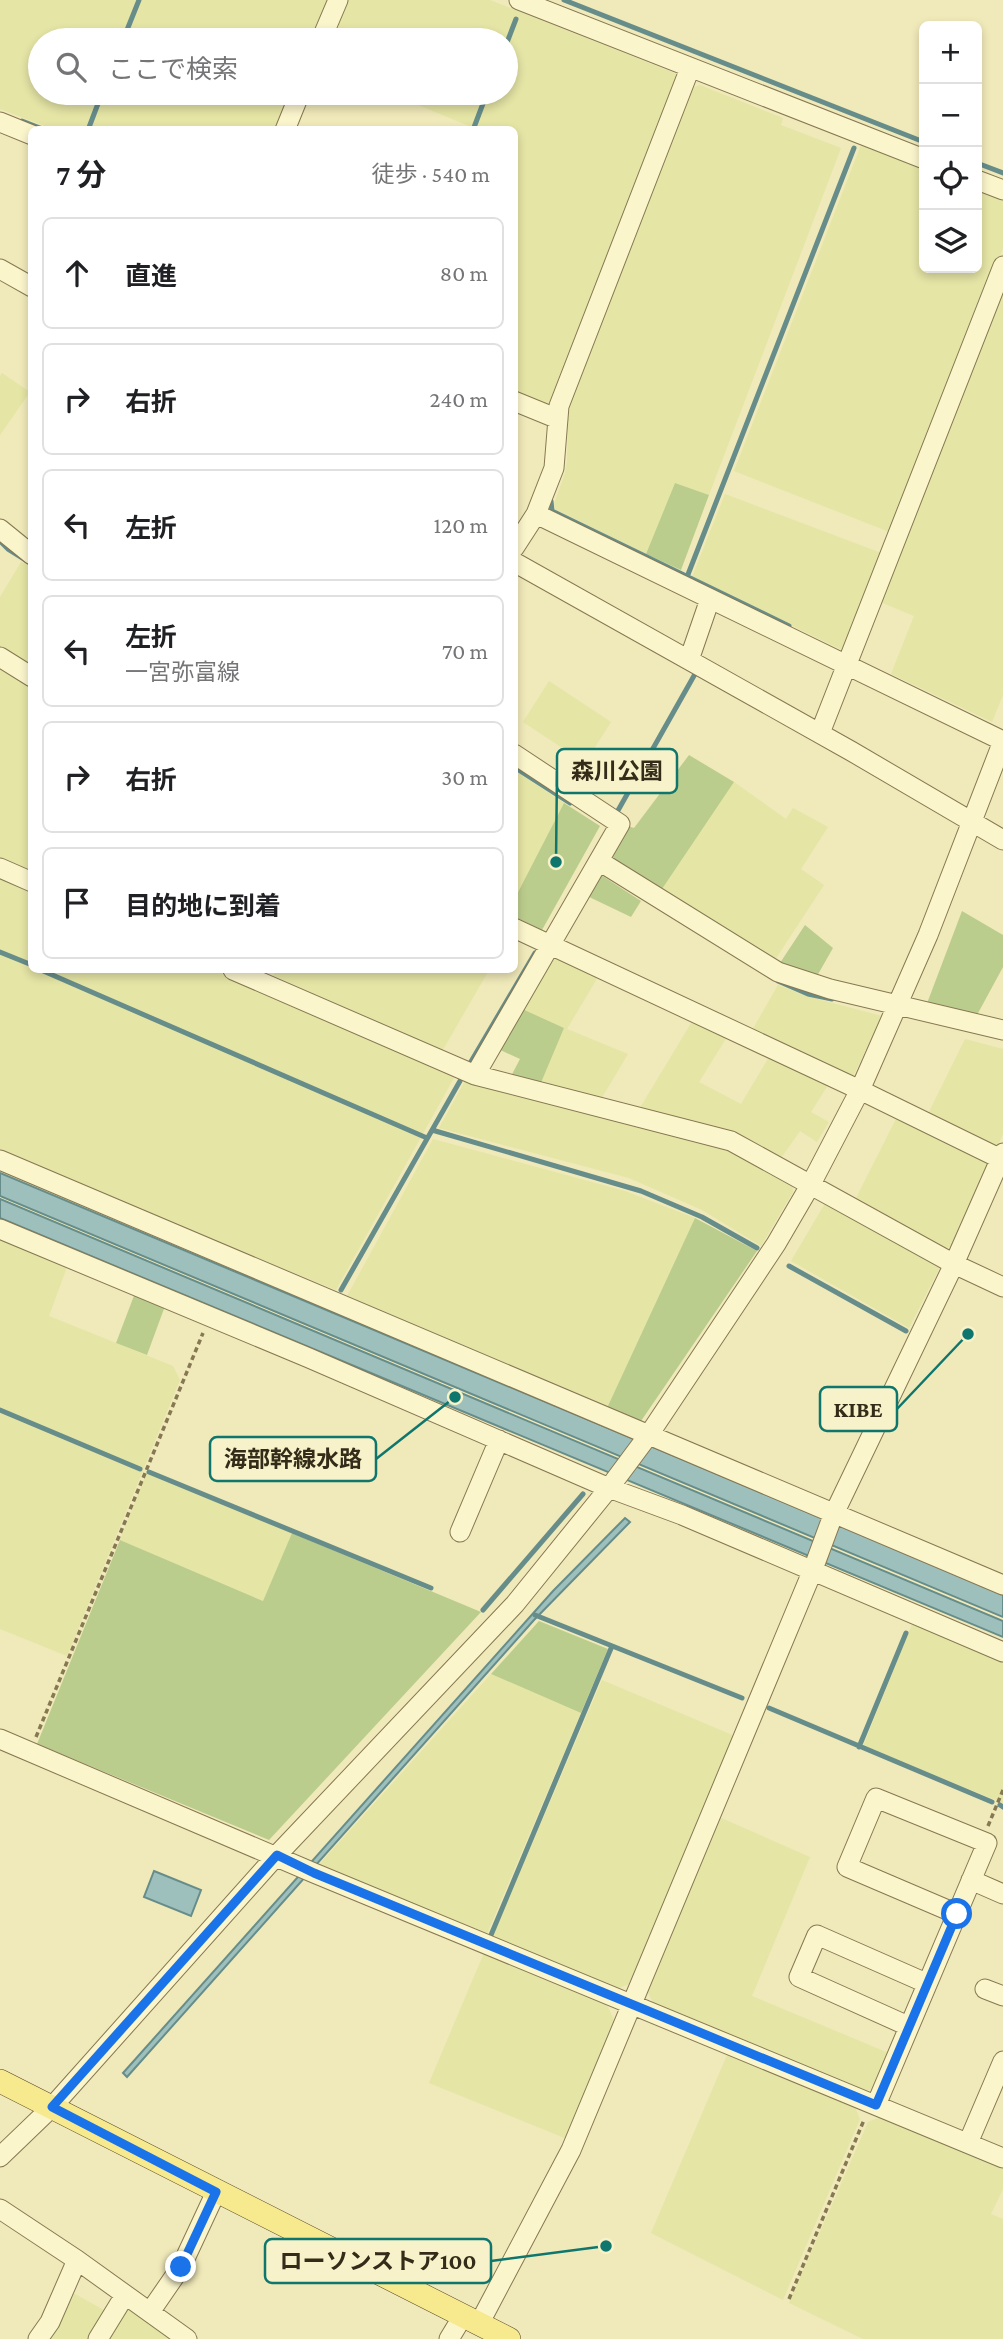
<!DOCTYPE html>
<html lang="ja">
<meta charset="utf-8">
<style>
body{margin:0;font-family:"Crimson Pro","Noto Sans JP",serif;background:#f2f2f2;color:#202124}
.controls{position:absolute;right:21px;top:21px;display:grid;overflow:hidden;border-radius:10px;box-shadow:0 4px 10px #0003}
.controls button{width:63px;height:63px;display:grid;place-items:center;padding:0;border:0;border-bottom:2px solid #e0e0e0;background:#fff;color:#202124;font:35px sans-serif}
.stop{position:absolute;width:21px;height:21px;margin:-16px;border:5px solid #1a73e8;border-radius:50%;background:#fff}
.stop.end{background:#1a73e8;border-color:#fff;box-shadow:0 2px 7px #0008}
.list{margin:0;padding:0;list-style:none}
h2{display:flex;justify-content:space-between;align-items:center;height:91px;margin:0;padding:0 28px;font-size:30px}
h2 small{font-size:23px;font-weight:400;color:#757577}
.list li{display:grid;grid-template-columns:46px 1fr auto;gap:21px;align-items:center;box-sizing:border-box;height:112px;margin:0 14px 14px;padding:0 14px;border:2px solid #e0e0e0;border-radius:10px}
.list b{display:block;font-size:26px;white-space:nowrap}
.list p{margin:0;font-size:23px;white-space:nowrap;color:#757577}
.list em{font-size:23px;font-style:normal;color:#757577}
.icon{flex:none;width:38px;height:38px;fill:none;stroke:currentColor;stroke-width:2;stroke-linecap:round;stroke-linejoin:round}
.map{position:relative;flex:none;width:1003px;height:2339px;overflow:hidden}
.search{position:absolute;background:#fff;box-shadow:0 4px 10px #0003;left:28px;top:28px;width:490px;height:77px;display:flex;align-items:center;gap:18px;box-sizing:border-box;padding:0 24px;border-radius:38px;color:#757577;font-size:26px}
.panel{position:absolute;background:#fff;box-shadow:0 4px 10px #0003;left:28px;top:126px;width:490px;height:847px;border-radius:10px}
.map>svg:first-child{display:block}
.farmland{fill:#e5e5a6}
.green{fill:#bbcd8d}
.water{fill:#9ec0bc;stroke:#668d8a;stroke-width:2}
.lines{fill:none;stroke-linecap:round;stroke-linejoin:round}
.stream{stroke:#668d8a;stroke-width:5}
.minor-casing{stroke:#867853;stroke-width:21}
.major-casing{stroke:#534428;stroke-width:24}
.path{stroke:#867853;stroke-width:3.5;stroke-dasharray:5 3.5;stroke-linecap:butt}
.minor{stroke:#fbf5cc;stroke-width:19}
.major{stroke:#f7e98d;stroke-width:23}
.route{stroke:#1a73e8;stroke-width:9}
.leader{fill:none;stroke:#0f766e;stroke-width:2.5}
.callout-dot{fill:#0f766e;stroke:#f7f2c9;stroke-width:2.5}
.callout{fill:#f7f2c9;stroke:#0f766e;stroke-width:2.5}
.callout-label{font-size:23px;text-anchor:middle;font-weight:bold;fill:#342b19}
</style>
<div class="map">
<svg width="1003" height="2339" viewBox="0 0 1003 2339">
<rect width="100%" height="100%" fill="#f0e9b9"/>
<path class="farmland" d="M0,0h328l-16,40h-272v53h251l-14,37 -224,-1 -53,-20z
M343,0h147l187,74 1,8 -130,330 -33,-14 -1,-268 -46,-1 1,-3 -80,-33h117v-53h-179z
M700,85l83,33 -2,7 60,23 -132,347 -34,-12 -29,71 -91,-45 -1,-5 11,-31 2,-13 1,-46 -5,-4 126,-321z
M861,145l63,25v98h53v-78l26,11v47l-111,285 -158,-62z
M1003,282v413l-11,27 -101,-48 23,-58 -36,-15z
M2,373l28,19 -30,43v-59z
M725,494l159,60 -38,98 -154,-75z
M21,562l10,4v104l-31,-20v-53z
M0,663l31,21v194l-31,-14z
M549,681l62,41 -26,41 -62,-41z
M515,771l49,32 -49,95z
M734,782l52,37 7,-11 35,19 -27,42 23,16 -51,78 -113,-71z
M0,875l31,14 1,81h182l241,106 -119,214 -336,-137z
M551,956l47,21 -31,52 61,25 -28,47 -60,-16 -20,-77z
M277,970h212l-49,85 -164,-70 -3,-9z
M778,985l28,11 76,20 -31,65 -101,-47z
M693,1020l34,17 -28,45 42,22 28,-47 59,28 -17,27 18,10 -12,20 -17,-11 -21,30 -141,-50z
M965,1039l38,10v85l-5,11 -8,1 -63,-30z
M466,1079l258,67 68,35 1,11 -32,54 -59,-36 -73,-32 -190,-50z
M897,1117l91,42 1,7 -37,80 -10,4 -88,-48z
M433,1139l192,52 70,27 -88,190 -260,-112z
M827,1200l112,61v8l-30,59 -118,-67z
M0,1239l67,28 -18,49 124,50 7,14 -113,276 -67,-27z
M147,1472l145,61 -29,68 -143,-61z
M913,1622l90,38v143l-140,-57z
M491,1674l90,39 -95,223 -170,-68z
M602,1680l135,57 -103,245 -22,9 -120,-53z
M719,1817l91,40 -58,139 139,58 -14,33 -15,6 -208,-88 -8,-17z
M489,1952l118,53 7,15 -47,119 -138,-56 55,-130z
M727,2055l128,52 5,12 -77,181 -132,-67z
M880,2117l123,48v24l-12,25 12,5v120h-140l-74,-36 79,-181z
M68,2290l41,23 -15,26h-51z
M124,2305l52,34h-72z"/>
<path class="green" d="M675,483l34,12 -28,75 -35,-16z
M689,755l45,27 -74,110 -51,-32 16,-35 9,3z
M564,803l36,23 -58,104 -27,-13v-19z
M598,873l43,28 -10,16 -46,-22z
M962,911l41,24v32l-26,48 -51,-9z
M805,925l28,23 -16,28 -37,-13z
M520,1008l44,20 -24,57 -30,-7 10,-19 -24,-11z
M695,1218l62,33 -118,173 -32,-16z
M135,1293l30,13 -18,49 -31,-12z
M292,1533l189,79 -212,228 -232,-96 83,-204 143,61z
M539,1621l69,28 -27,64 -90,-39z"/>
<path class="water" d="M0,1173l1003,421v23l-1003,-421z
M0,1199l1003,422v16l-1003,-419z
M625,1518l5,4 -96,98 -407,457 -4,-4 430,-482z
M154,1871l47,19 -10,26 -47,-19z"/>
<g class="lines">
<path class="stream" d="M564,0l360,142
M123,40l16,-40
M506,45l10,-26
M22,121l23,9
M88,130l14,-37
M473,130l14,-37
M977,163l26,10
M551,501l1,10 237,115
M0,541l8,8 21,13
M687,577l167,-429
M514,767l56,36
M616,814l79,-140
M0,952l32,13
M41,970l386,168
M778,981l30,13 24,5
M469,1065l66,-112
M432,1130l209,61 61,26 55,31
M789,1266l117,65
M341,1290l119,-209
M0,1410l140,59
M149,1472l282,116
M483,1610l100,-116
M535,1615l207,83
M769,1708l223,94
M859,1747l47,-114
M1000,1805l3,2
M491,1935l121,-289"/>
<g class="minor-casing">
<path id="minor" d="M519,0l405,159
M321,40l17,-40
M0,122l32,13
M285,130l15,-37
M977,180l26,10
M0,269l32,18
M514,401l44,18
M536,514l467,227
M0,529l32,26
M514,548l22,-34 18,-46 5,-62 131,-338
M514,562l337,189 152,89
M0,657l32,20
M689,660l21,-61
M820,733l183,-467
M599,861l179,111 52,17 173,41
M0,868l32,14
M514,928l346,162 143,70
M233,970l242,105 256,66 223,123 49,23
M475,1075l145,-251 -106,-70
M0,1160l1003,425
M0,1229l309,129 300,130 73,27 321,137
M460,1532l39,-92
M0,1739l314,134 689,285
M971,1880l32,14
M985,1989l18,7
M908,2026l-109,-49 18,-42 109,48
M876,2105l111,-262 -111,-45 -29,69 110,47
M968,2143l35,-82
M0,2157l52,-50 225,-252 238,-251 94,-116 41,-55 126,-189 35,-60 49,-94 68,-155 75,-194
M0,2209l77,51 110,79
M150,2312l31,-45 35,-75
M479,2324l92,-174 241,-578 20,-54 122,-254 49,-111
M38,2339l12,-17 27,-62
M98,2339l27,-44
M449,2339l14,-23"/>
</g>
<g class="major-casing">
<path id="major" d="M0,2081l509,258"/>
</g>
<path class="path" d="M36,1737l167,-404
M988,1826l15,-36
M789,2299l75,-179"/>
<use href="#minor" class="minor"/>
<use href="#major" class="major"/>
</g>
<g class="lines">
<path class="route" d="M181,2267l35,-75 -164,-85 225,-252 37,18 562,232 81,-191"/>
</g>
<path class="leader" d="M556 862L557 771M968 1334L897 1409M455 1397L376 1459M606 2246L491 2261"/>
<g class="callout-dot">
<circle cx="556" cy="862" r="7"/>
<circle cx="968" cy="1334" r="7"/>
<circle cx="455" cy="1397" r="7"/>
<circle cx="606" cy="2246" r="7"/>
</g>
<g class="callout">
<rect x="557" y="749" width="120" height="44" rx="7"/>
<rect x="820" y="1387" width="77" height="44" rx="7"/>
<rect x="210" y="1437" width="166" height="44" rx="7"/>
<rect x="265" y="2239" width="226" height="44" rx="7"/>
</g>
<g class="callout-label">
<text x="617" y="779">森川公園</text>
<text x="858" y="1417">KIBE</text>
<text x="293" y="1467">海部幹線水路</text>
<text x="378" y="2269">ローソンストア100</text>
</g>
</svg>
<div class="controls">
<button>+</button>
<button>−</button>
<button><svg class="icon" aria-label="locate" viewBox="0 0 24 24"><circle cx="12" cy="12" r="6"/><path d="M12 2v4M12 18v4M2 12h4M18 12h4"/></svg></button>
<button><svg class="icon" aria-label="layers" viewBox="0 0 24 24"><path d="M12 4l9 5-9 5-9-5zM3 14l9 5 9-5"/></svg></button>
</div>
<div class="stop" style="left:957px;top:1914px"></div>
<div class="stop end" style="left:181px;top:2267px"></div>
<div class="search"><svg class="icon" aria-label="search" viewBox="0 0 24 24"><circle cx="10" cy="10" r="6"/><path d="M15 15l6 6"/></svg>ここで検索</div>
<section class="panel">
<h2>7 分<small>徒歩 · 540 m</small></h2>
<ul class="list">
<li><svg class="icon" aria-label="ahead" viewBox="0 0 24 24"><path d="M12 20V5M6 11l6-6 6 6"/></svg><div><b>直進</b></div><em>80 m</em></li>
<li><svg class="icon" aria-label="right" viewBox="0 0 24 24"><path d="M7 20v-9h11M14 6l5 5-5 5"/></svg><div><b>右折</b></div><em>240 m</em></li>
<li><svg class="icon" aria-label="left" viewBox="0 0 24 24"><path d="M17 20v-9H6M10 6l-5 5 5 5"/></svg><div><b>左折</b></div><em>120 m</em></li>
<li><svg class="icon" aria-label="left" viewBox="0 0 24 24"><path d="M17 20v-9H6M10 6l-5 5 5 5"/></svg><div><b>左折</b><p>一宮弥富線</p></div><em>70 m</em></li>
<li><svg class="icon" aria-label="right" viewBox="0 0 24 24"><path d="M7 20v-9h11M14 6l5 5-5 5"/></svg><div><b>右折</b></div><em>30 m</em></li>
<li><svg class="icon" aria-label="arrive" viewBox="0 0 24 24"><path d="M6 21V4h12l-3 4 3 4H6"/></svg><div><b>目的地に到着</b></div></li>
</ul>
</section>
</div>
